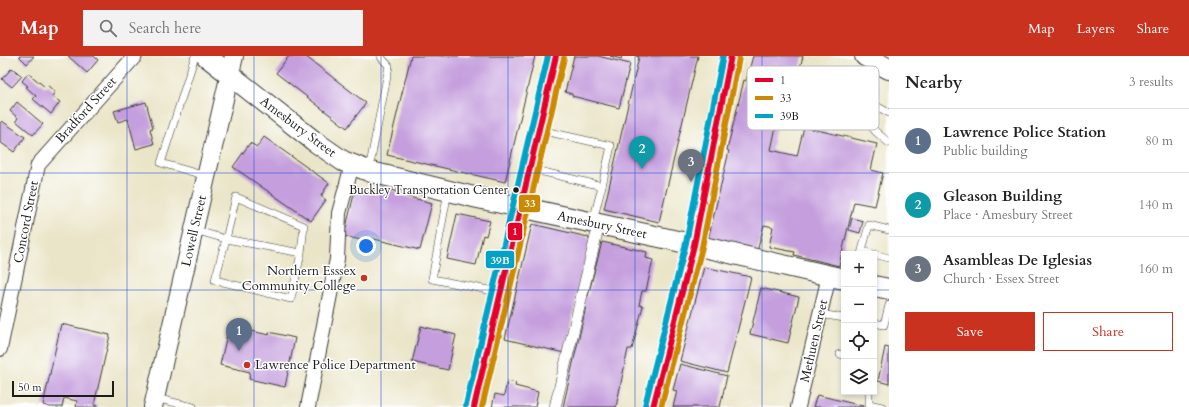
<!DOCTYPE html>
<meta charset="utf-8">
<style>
body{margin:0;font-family:Cardo,serif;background:#f2f2f2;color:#222}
.controls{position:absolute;right:12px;bottom:12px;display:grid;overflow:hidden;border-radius:0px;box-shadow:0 2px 6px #0003}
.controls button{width:36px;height:36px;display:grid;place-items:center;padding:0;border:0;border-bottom:1px solid #e0e0e0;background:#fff;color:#222;font:20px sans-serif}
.scale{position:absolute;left:12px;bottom:10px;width:102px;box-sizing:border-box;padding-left:4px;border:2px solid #1c1c1c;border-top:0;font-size:11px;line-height:14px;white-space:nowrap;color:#1c1c1c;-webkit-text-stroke:3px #fff;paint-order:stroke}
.you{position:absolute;left:366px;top:190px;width:14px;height:14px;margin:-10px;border:3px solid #fff;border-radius:50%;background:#1a73e8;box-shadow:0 0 0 6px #1a73e833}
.badge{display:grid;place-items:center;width:26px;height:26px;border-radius:50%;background:#c8321e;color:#fff;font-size:13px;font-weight:700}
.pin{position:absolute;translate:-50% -33px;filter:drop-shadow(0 1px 2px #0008)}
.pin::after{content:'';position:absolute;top:21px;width:14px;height:12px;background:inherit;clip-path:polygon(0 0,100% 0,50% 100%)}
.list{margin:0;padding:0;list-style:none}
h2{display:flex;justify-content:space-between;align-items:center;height:52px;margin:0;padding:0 16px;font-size:17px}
h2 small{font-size:13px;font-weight:400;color:#767676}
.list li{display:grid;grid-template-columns:26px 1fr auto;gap:12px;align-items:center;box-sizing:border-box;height:64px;padding:0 16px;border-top:1px solid #e0e0e0}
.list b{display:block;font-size:15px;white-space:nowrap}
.list p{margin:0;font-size:13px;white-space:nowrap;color:#767676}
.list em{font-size:13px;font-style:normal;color:#767676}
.actions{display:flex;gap:8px;padding:12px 16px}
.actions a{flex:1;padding:9px 0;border:1px solid #c8321e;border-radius:0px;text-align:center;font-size:14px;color:#c8321e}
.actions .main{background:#c8321e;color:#fff}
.icon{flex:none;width:22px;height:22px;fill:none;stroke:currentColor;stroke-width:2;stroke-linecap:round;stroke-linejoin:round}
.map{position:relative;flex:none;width:889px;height:351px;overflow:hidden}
header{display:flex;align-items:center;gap:24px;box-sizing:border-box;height:56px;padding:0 20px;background:#c8321e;color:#fff}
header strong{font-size:19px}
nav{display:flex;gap:22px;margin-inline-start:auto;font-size:14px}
.search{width:280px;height:36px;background:#f2f2f2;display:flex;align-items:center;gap:10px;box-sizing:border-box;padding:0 14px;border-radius:0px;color:#767676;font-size:15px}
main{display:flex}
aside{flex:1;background:#fff}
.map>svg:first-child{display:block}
.building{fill:#c49edd}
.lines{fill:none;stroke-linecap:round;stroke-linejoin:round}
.service-casing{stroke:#3b3a36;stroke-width:8}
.pedestrian-casing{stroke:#3b3a36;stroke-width:12}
.minor-casing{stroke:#3b3a36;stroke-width:16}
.tertiary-casing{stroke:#3b3a36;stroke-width:20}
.secondary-casing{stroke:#3b3a36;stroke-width:22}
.service{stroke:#fff;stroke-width:7}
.pedestrian{stroke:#fff;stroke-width:11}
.minor{stroke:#fff;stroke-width:14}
.tertiary{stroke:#fff;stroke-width:18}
.secondary{stroke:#fff;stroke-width:20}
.bus-1-casing{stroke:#fff;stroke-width:9}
.bus-2-casing{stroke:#fff;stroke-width:9}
.bus-3-casing{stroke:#fff;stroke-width:9}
.bus-1{stroke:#e4002b;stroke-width:6}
.bus-2{stroke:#cb8a06;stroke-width:6}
.bus-3{stroke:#01a2c5;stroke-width:6}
.grid{fill:none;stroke:#1d4ed8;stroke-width:1;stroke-opacity:0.55}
.bus-dot{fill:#1c1c1c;stroke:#fff;stroke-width:1.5}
.poi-dot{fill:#c8321e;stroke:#fff;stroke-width:1.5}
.labels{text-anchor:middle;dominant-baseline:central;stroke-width:3;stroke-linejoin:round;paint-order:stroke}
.bus-label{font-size:12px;fill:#1c1c1c;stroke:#fff;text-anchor:end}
.street-label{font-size:13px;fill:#1c1c1c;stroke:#fff}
.poi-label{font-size:13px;fill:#1c1c1c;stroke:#fff;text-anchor:end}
.key{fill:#fff;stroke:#bbb;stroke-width:1}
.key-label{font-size:11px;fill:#1c1c1c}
.line-badge{stroke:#fff;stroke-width:1.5}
.badge-label{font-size:11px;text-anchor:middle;font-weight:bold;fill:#fff}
</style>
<header>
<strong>Map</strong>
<div class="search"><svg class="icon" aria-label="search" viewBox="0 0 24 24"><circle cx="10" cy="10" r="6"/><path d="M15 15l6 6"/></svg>Search here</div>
<nav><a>Map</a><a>Layers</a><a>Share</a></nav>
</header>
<main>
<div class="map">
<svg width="889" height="351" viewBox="0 0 889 351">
<rect width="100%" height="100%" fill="#fff"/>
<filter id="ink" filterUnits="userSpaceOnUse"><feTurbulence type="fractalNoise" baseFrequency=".025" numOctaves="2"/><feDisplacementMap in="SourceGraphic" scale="8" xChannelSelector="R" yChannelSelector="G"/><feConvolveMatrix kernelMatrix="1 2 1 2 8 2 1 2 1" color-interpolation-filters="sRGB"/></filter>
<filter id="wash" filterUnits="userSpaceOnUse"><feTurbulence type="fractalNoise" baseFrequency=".012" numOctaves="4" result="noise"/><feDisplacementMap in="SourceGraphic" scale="16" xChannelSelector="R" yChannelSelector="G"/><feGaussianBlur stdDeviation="0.9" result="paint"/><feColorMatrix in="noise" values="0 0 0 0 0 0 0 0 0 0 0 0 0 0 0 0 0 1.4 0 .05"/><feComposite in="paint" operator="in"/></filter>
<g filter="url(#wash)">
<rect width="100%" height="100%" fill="#eae5c8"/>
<g id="blocks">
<path class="building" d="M19,0h15l-7,8z
M68,0h26l4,4 -11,13z
M289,0h16l61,47 -19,25 -71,-55z
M411,0h124l-30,126 -118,-27z
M574,0h24l32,8 -11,44 -47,-12v-2l-7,-2z
M610,0h12l-1,3z
M636,0h62l-39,166 -55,-13 35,-152z
M753,0h50l-7,28 -10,-3 -15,69 26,6 7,-29 73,17 -6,26 12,3 -8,33 -21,-4 -15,64 -45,-11 1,-3 -26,-5 4,-20 -9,-2 -7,27 -49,-12 21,-89 -2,-1 17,-70 2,1z
M12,12l10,8 -10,11 -10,-8z
M28,17l17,14 2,-2 8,7 -3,4 8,6 -9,12 -18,-15 3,-3 -10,-9 2,-1 -6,-5z
M17,46l26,22 -10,11 -17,-14 2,-3 -8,-7z
M146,46l7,26 -3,1 4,15 -18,5 -8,-30 -10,3 -4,-11z
M2,65l23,16 -11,15 -14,-10v-19z
M264,81l65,46 -8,13 5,4 -15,21 -78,-54 17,-24 7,4z
M356,130l18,5v-3l8,2 1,-2 15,4 -1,2 35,9 -12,47 -50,-12 -1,4 -25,-6z
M457,158l33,7 -4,15 -3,-1 -7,30 -29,-6z
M852,162l11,3 -3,12 -11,-3z
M532,168l56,13 2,5 -26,111 -59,-14z
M602,186l45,10 -1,6 7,2 -7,31h-4l-3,14 4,1 -11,43h-4l-12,58h-53l23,-100 -4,-1 2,-11 4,1z
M704,211l47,10 -24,96 -47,-12z
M761,232l38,9 -11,46 -38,-9z
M61,268l49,11 -16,70 4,1v1h-22l1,-6 -13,-3 -2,9h-12l-7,-2z
M229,270l40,9v-3l26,6 -10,49 -36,-8 1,-7 -30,-7z
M421,270l35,9 -8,35 -36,-8z
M885,291l4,1v36l-11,-3z
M680,308l47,12 -7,31h-47l4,-16 -4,-1z
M507,325l9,2 -1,3 23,6 -3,15h-43l3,-13 9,2z
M817,339l46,11v1h-50z"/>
</g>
</g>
<g filter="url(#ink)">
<use href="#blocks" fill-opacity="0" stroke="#3b3a36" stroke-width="1"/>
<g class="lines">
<g class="service-casing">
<path id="service" d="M195,0l-34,107 45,13
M873,7l-9,27v26l11,15 14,12
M864,34l9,14 16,9
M531,113l71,17 9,-40 -71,-16
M369,114l20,-104 -8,-9
M448,135l-16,88 67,13
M593,165l9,-35
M194,174l32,9 -11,41 76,19 10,-46 -75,-14 10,-42 68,29 -3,27
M862,195l27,7
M861,198l8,-29 20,5
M820,258l24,4
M874,267l10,2 5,-20
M840,298l4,1
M869,336v15
M155,342l38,9
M869,348l13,3"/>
</g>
<g class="pedestrian-casing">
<path id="pedestrian" d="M555,351l44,-183"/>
</g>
<g class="minor-casing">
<path id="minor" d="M0,293l38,-184 97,-109
M308,351l29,-148 2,-46 13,-48
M798,351l31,-131"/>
</g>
<g class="tertiary-casing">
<path id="tertiary" d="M153,351l81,-351"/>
</g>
<g class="secondary-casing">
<path id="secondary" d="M206,0l108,85 29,20 28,11 107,26 186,40 180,41
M865,0l24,13
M874,230l15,3
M474,351l82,-351
M653,351l41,-162 37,-189"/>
</g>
<use href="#service" class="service"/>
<use href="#pedestrian" class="pedestrian"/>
<use href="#minor" class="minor"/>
<use href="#tertiary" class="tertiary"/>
<use href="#secondary" class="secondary"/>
<g class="bus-1-casing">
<path id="bus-1" d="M474,351l82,-351
M653,351l41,-162 37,-189"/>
</g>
<g class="bus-2-casing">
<path id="bus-2" d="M482,351l82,-349
M661,351l41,-160 37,-189"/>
</g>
<g class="bus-3-casing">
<path id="bus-3" d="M466,349l82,-349
M645,349l41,-162 37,-187"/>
</g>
<use href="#bus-1" class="bus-1"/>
<use href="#bus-2" class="bus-2"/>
<use href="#bus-3" class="bus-3"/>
</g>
</g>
<path class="grid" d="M127,0v351M254,0v351M381,0v351M508,0v351M635,0v351M762,0v351M0,117h889M0,234h844M874,234h15"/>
<circle class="bus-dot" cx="516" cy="134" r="3.5"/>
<g class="poi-dot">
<circle cx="364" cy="222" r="4"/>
<circle cx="247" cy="309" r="4"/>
</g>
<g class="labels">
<g class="bus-label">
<text x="508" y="134">Buckley Transportation Center</text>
</g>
<g class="street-label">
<text transform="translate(86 54) rotate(-48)">Bradford Street</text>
<text transform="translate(298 71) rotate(37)">Amesbury Street</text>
<text transform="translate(26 166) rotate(-79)">Concord Street</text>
<text transform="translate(602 169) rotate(12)">Amesbury Street</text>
<text transform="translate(194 175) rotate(-77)">Lowell Street</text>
<text transform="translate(814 285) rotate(-77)">Methuen Street</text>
</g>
<g class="poi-label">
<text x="356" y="215">Northern Esssex<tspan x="356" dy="15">Community College</tspan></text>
<text x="255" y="309" text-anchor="start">Lawrence Police Department</text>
</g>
</g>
<rect x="747" y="10" width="132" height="64" rx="6" class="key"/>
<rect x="755" y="22" width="18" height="4" fill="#e4002b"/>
<rect x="755" y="40" width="18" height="4" fill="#cb8a06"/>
<rect x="755" y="58" width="18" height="4" fill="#01a2c5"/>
<g class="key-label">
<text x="780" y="28">1</text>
<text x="780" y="46">33</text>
<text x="780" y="64">39B</text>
</g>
<g class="line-badge">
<rect x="518" y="138" width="23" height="19" rx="4" fill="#cb8a06"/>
<rect x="507" y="166" width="16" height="19" rx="4" fill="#e4002b"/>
<rect x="485" y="194" width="30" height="19" rx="4" fill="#01a2c5"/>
</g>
<g class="badge-label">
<text x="530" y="151">33</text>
<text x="515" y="179">1</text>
<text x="500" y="208">39B</text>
</g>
</svg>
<div class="controls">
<button>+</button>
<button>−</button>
<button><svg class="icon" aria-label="locate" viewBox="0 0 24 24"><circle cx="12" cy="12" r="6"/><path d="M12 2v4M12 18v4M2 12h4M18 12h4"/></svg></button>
<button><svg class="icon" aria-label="layers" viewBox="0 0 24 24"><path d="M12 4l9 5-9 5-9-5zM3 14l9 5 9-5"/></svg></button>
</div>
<div class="scale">50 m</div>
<div class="you"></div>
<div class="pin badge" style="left:239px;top:295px;background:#5c6f8a">1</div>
<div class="pin badge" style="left:642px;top:113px;background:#0f9aa8">2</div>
<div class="pin badge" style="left:691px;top:126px;background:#6b7280">3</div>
</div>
<aside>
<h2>Nearby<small>3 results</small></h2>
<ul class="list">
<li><span class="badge" style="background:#5c6f8a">1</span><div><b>Lawrence Police Station</b><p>Public building</p></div><em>80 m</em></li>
<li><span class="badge" style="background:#0f9aa8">2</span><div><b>Gleason Building</b><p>Place · Amesbury Street</p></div><em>140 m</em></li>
<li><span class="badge" style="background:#6b7280">3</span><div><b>Asambleas De Iglesias</b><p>Church · Essex Street</p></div><em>160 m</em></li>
</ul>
<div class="actions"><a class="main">Save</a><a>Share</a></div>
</aside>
</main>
